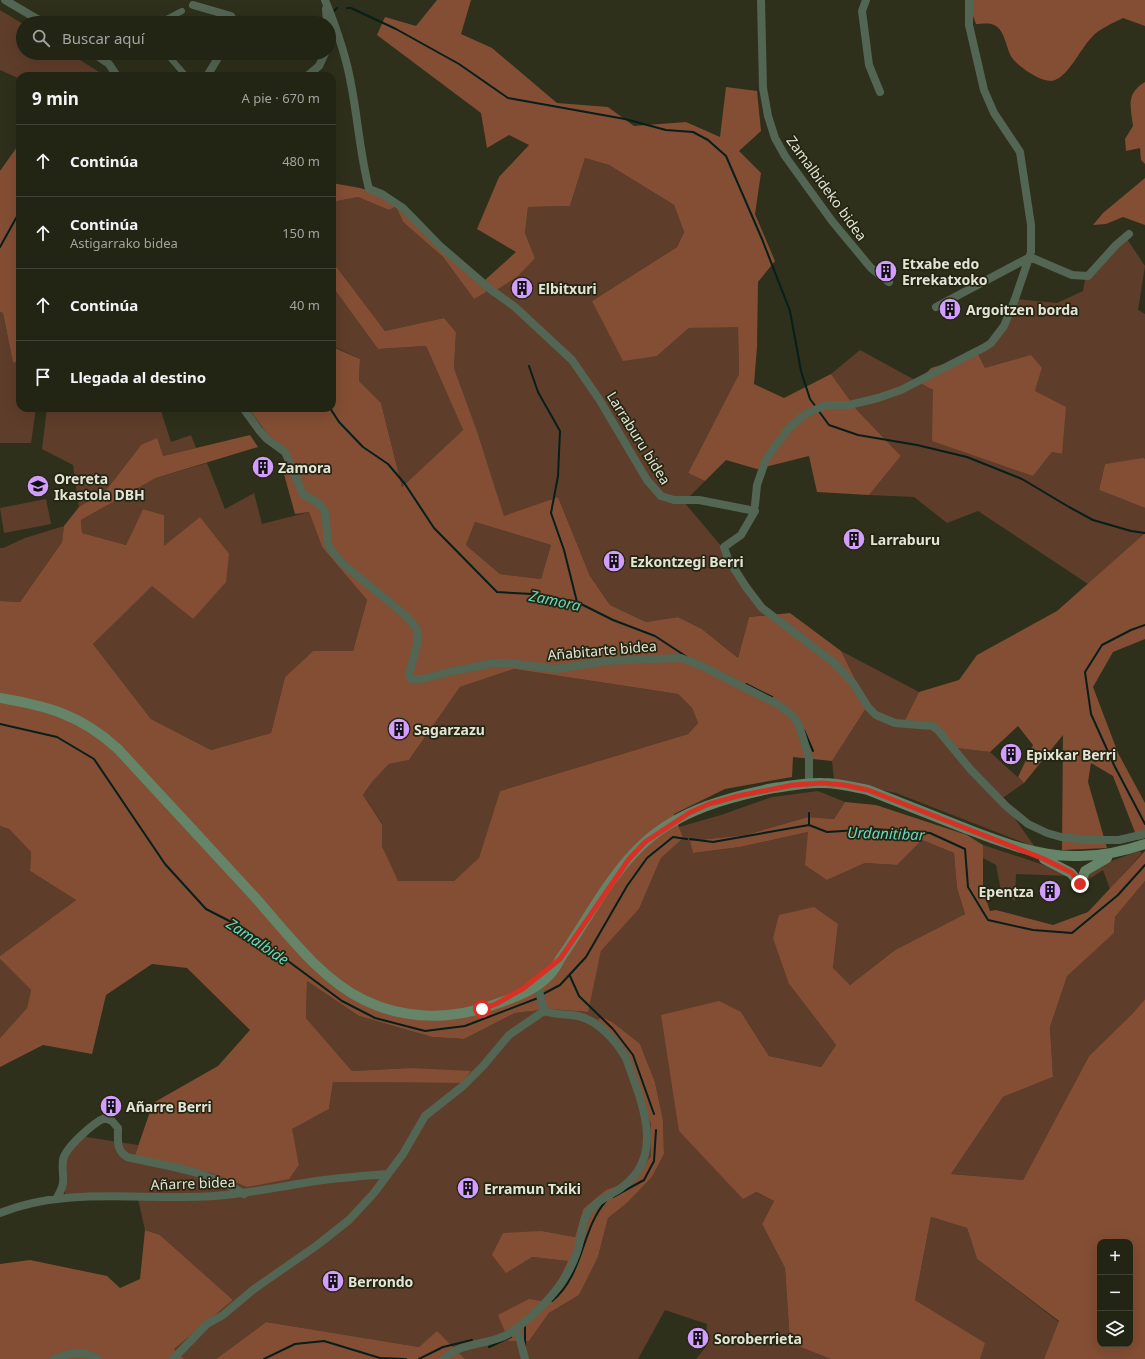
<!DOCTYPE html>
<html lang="es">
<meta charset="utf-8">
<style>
body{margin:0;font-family:"Noto Sans",sans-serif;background:#2a2c1d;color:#f1f3f6}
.controls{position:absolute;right:12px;bottom:12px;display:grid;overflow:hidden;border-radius:8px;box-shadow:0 4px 16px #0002}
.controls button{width:36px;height:36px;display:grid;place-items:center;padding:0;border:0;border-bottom:1px solid #3f4134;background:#222414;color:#f1f3f6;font:20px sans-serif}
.stop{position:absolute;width:12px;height:12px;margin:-9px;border:3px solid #d93025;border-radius:50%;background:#fff}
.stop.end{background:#d93025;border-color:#fff;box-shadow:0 1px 4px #0008}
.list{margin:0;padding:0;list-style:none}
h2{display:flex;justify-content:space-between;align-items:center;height:52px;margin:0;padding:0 16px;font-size:17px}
h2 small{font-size:13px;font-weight:400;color:#a2a4a0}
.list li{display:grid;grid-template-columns:26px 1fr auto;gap:12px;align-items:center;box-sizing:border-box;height:72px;padding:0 16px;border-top:1px solid #3f4134}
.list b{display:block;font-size:15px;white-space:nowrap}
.list p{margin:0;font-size:13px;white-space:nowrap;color:#a2a4a0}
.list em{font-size:13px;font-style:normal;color:#a2a4a0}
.icon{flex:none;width:22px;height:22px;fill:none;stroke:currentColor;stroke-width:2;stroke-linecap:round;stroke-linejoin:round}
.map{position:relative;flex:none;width:1145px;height:1359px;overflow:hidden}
.search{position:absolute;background:#222414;box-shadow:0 4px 16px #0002;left:16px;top:16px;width:320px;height:44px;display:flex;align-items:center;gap:10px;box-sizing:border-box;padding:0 14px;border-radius:22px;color:#a2a4a0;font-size:15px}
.panel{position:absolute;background:#222414;box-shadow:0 4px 16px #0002;left:16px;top:72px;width:320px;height:340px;border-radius:12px}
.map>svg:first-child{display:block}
.green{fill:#5f3d2b;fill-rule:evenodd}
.forest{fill:#834e34;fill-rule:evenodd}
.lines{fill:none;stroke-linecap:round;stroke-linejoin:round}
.stream{stroke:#061f1a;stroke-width:2}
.pedestrian{stroke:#536553;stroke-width:6}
.minor{stroke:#536553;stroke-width:8}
.secondary{stroke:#668467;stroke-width:10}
.route{stroke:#d93025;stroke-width:5}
.labels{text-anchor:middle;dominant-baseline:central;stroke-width:3.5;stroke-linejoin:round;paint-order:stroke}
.street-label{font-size:14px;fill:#e3e4d7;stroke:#242611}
.poi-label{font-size:14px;font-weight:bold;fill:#e3e4d7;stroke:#242611;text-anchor:start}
.water-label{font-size:15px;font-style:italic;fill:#64d8c1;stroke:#242611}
</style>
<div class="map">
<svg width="1145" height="1359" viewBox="0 0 1145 1359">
<rect width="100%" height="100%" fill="#2e301b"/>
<path class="green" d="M0,10l23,14v29h46l30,19 -1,4h-78v3l-20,-9z
M585,158l24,7 65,40 10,27 -7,15 -85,54 65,55 32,-28 49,-2 1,48 -51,99 17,8 -21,21 38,45 45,68 -18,2 -11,41 -36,-29 -24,-12 -32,5 -36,-17 -20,-29 -32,-79 -54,20 -27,-86 -23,-63 2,-36 -12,-14 -59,13 -53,-70v-59l26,-5 31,13 7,-5 7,17 40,35 31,42 11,-19 50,-22 -10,-25 3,-26 42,-1z
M1125,236l20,30 -7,44 7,4v145l-40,5 -6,26 46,18v25l-57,51 -110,-73 -31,12 -33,-26 -45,-2 32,-39 -44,-46 -26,-36 29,-24 73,40 100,86 19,-24 10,2 -27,-63 7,-23h-57l-7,-14 28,-26 10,-29 41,4 26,-12 2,-11z
M332,286l46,63 48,-3 37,84 -61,57 -21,-84 -22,-22 1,-22 -25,-12 -3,-7z
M0,312l3,1 10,50 7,-2v47h16l-5,35h-31z
M47,408h113l11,34 20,-7 5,13 -33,8 -22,-11 -34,44 -28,18 -6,-42 -31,-16z
M207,463l18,46 29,-16 8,31 47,-12 13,35 45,53 -14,51h-40l-28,26 -14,56 -60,17 -60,-31 -58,-75 59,-59 41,34 -29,-73v-31l-21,-6 -17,36 -44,-12 -1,-13 75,-42z
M46,499l5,25 -47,9 -4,-25z
M475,522l76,23 -10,34 -41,-5 -34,-29z
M64,526l-2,16 -42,60 -20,-1v-53h3l22,-10z
M841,651l78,41 -16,32 31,4 22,20 34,4 34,31 -23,16 34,48 -139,-54 -62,-13 -2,-19 36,-56z
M514,669l164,25 14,14 6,15 -10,11 -188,57 -21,68 -25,22h-57l-15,-35v-23l-19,-28 9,-13 17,-18 20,-4 51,-73z
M818,791l27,11 -11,17 -26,-2 -62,18 -55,6 2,12 47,-6 68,-15 19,48 38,-17 32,2 25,-25 32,13 3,35 8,26 -70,36 -45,35 -17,-16 5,-45 -49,60 47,61 -15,22 -52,-11 -28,-44 14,180 19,9 -12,23 23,44 5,75 41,16h-135l9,-11 2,-24 -42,-14 -27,49h-173l-28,-27 -18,15 -153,-25 -50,37h-32l-10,-10 59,-49 -73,-65 -15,-5 -7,-31h-73l-1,-39 16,-24 58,9 -3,10 76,18 36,14 52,-22 -8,-36 38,-20 4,-27 129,1 -52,-15 -58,3 -46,-53 1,-37 52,35 73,21 32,2 51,-26 35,-4 37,3 14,-61 38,-42 22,-51 21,-20 -3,-11 42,-12 51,-18zM640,1044l15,38 8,38 1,34 -12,23 -25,26 -19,15 -10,39 -19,38 -30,18 -20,28 12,-40 12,-10 15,-30 -36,-4 10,-26 33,6 8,-28 50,-29 18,-24v-32l-28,-76z
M0,826l9,3 22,23 -1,19 46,29 -76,56z
M983,845l76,25 11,6 -54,-2 -1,27 -14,-10 -5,-26 -13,-7z
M1139,851l3,2 -32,36 -7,-19 -17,11 1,-7 8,-7z
M1145,881v118l-13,15 -43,42 -66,124 -72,-6 52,-77 50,-20 -3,-50 17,-52 47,-42 1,-16z
M0,959l31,31 -4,18 -27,30z
M931,1217l36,11 10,31 82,63 -15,37h-64l4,-16 -69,-43z"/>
<path class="forest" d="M437,0h34l-10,34 31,14 65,55 51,4 26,19 52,-4 34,15 6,-50 31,4 4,40 -22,20 22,22 -6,41 20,47 -17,21 -1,65 -3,37 30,14 47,-24 26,36 44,46 -32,39 -52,-3 -8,-36 -52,13 -31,-9 -21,21 -17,-8 51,-99 -1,-47 -49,1 -32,28 -34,5 -31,-60 85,-54 7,-15 -10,-27 -65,-40 -24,-7 -15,48 -42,1 -3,26 10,25 -17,18 -23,15 -10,-11 31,-28 -39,-23 22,-52 30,-32 -20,-10 -22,13 -6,-35 -104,-78 8,-18 31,9z
M973,0h172v26l-22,-8c-10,5 -24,11 -31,19 -11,11 -23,38 -37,43 -11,5 -36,-13 -42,-21 -8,-10 -7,-32 -22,-35 -4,-1 -11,0 -15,0l-4,-11z
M1145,82v82l-4,-4 -1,-12 -14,3 -1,-12 8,-13c-2,-19 -8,-32 12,-44z
M20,146v215l-7,2 -10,-50 -3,-1v-141l17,-24z
M1145,178v47l-22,-8 -17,7 -13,1 10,-12z
M332,183l28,5 31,9 94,91 1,4 -12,7 -31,-42 -40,-35 -7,-16 -7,4 -31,-13 -26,5z
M332,261l53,70 59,-13 12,14 -2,36 23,63 27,85 54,-19 32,79 20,29 36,17 32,-5 24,12 36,29 11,-41 41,-4 51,38 27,54 -36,56 -39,-4 -1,20 -67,12 -51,25 9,24 -22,20 -22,51 -38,42 -13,61 -38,-3 -35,4 -51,26 -32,-2 -73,-21 -52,-35 -1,37 46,53 58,-3 61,3 -9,12 -129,-1 -4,27 -37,20 7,36 -10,14 -42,8 -36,-14 -76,-18 18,-52 65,-37 32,-36 -63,-62 -35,-4 -46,31 -14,59 -49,-9 -43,22v-29l27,-30 4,-18 -31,-31v-3l76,-56 -46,-29 1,-19 -22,-23 -9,-3v-225l20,1 42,-60 2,-16 15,-19 28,-18 34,-44 16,-7 6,18 87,-21 8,12 -102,31 -75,42 1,13 44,12 17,-36 21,6v31l36,-29 29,37 -3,28 -33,37 -41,-33 -59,58 58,75 60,31 60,-17 14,-56 28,-26h40l14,-51 -45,-53 -13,-35 -14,2 -13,-47 7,-15 -20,-16 -21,-28h84v-68l3,8 25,11 -1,22 22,22 21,84 61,-57 -37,-84 -48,3 -46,-63zM475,522l76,23 -10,34 -41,-5 -34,-29zM514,669l164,25 14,14 6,15 -10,11 -188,57 -21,67 -25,23h-56l-16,-35v-22l-19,-29 9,-13 17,-18 20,-4 51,-73z
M978,354l7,14 46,-13 11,13 -7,23 31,16 -4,47 -10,-2 -19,24 -101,-35 1,-51 -15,-8 13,-14z
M1143,458l2,1v49l-46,-18 6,-26z
M1145,533v106l-32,13 -20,35 25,66 27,50v35l-7,2 -25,-64 -22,-13 -3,19 19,66 -45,2 1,-115 -39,48 -6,-6 15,-32 -15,-19 -28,26 -34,-4 -22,-20 -31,-4 16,-32 40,-12 18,-25 80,-44z
M845,802l31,3 91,30 16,10v46l7,20 6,-1 57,15 35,-13 57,-61v30l-30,36 -1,16 -47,43 -17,51 3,50 -50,20 -52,77 72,6 66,-124 43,-42 13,-15v360h-101l15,-38 -82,-62 -10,-31 -36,-11 -16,83 70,43 -5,16h-149l-41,-16 -5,-75 -23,-44 12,-23 -18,-9 -13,7 -64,-68 -18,-116 58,-14 22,11 28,44 52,11 15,-22 -47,-61 -16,-46 6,-23 35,-8 24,17 -5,44 17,17 45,-35 70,-36 -8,-26 -3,-35 -32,-13 -25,25 -32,-2 -38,17 -22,-15 3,-33 -68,15 -47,6 -3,-12 56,-6 62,-18 26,2zM1100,1242h30v102h-30z
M601,1017l11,5 28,22 15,38 8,38 1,34 -12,23 -25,26 -19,15 -10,39 -19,38 -30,18 -20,28h-20l-11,-26 31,-16 12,2 12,-10 15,-30 -36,-4 -26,16 -14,-18 11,-22 39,-2 33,6 8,-28 23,-19 27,-10 18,-24v-32l-28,-76 -25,-28z
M145,1230l15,5 73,65 -59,49 10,10h-184v-95l30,-4 77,16 13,12 20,-9z
M266,1322l153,25 18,-16 28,28h-249z"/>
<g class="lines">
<path class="stream" d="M347,8h4l45,21 63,35 49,34 117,21 41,11 27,2 15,8 18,16 36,83 28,72 11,60 9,28 6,8
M332,13l5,-5
M0,247l20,-36
M529,366l9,26 22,39 -2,45 -7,37 13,37 13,52
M330,408l9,14 24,25 25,17 17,20 29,44 63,64 35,2 45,8 36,18 42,16 32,21
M818,410l11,15 29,10 59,10 50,12 55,22 47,28 24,13 38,11 14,2
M1145,625l-14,5 -29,15 -17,27 6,42 23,51 31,59
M746,684l26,13
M0,724l57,13 37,22 71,105 41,45 39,20 97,72 33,17 50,13 40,-5 73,-28
M804,730l9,21
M809,813v12
M690,839l23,3 96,-17 18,7 47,-3 56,4 35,16 3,38 20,33 45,10 39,3 46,-38 27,-30
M570,976l9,20 34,33 20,26 21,59
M543,994l17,-9 26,-28 41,-71 20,-28 26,-21 14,2
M613,1197l31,-17 10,-19 2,-31
M552,1301c32,-26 29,-72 54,-100
M525,1326v22
M489,1347l22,-10
M264,1359l31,-15 29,-3 56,17 26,1
M419,1359l24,-12 29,-7"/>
<path class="pedestrian" d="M159,23l23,-12
M166,53l20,23"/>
<path class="minor" d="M5,0l39,23
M325,0c11,27 21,55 26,84 7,35 9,71 18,105l13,5 21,14 37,38 50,43 25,18 57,53 27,39 48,81 14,16 13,4h25l56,11 -14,24 -17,12 4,12 18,28 16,21 71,54 20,21 15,24 8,8 19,8 37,3 5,3 34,41 35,36 22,18 19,9 14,4 26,3h32l26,-6
M761,0l2,88 5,28 7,22 10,18 47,65 39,47 18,14
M866,0l-4,11 7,54 11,27
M193,5l38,11 4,7
M326,9l1,14
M93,53l16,11 8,12
M207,76l14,-23
M307,76l12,-10 6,-13
M936,307l94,-50 42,18 16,1 28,-31 13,-11
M243,408l16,22 8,9 18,13 18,42 16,10 6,8 3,32 4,7 10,12 63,52 10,11 3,8 -1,10 -8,31 2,4h11l27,-7 45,-9h13l49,6 50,-8 75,-3 21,8 77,39 15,12 5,8 10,33v25
M755,505l2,-20 9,-26 22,-30 16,-14 21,-10h24l29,-7 23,-8 84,-43 6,-4 13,-17 11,-27 16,-47v-27l-11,-73 -26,-39 -10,-23 -15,-65v-25
M56,1199c12,-19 5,-20 7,-39 2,-12 31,-38 42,-42l7,3 6,7c0,13 -2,22 9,29 40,9 82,14 117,37
M0,1213c68,-27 143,-12 214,-17 31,-2 59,-8 90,-13 28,-5 56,-7 84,-9
M514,1330l5,6 6,23
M54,1359c16,-6 29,-10 43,0
M173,1359l34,-35 16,-9 31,-26 62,-43 33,-26 25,-27 29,-39 22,-38 38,-30 20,-20 26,-31 35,-24
M444,1359c18,-19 49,-13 69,-28 28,-21 53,-46 64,-79 4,-11 4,-25 9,-36 8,-15 22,-19 35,-28 46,-32 20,-87 5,-130 -10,-17 -28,-38 -48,-42 -12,-2 -23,-1 -34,-5l-5,-20"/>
<path class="secondary" d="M0,698c48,8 81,17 118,51 45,49 90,97 135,146 32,36 67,84 111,105 41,20 87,20 129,5 27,-9 55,-19 67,-46 27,-38 49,-84 84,-116 36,-33 84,-46 130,-55 16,-2 33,-6 49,-5 15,0 30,4 45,7 33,13 66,26 99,39 34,13 70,27 106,27 25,1 49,-4 72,-12
M1044,859l27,14 9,11
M1080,884l5,-13 22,-13"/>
</g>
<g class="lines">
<path class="route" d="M482,1009l14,-5 28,-16 36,-29 69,-100 16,-17 44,-29 20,-9 29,-8 55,-11 29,-2 22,2 24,5 176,69 28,14 8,11"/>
</g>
<defs>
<g id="building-disc" transform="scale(1.15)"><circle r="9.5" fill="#d29dfd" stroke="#242611"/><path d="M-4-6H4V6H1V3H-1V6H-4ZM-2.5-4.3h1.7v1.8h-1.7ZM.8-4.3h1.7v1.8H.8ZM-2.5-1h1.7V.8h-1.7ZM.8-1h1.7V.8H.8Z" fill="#111"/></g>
<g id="school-disc" transform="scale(1.15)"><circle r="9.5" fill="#d29dfd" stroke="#242611"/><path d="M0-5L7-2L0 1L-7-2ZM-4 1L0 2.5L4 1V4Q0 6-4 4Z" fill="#111"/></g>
</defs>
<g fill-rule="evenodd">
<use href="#building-disc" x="886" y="271"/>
<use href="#building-disc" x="522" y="288"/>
<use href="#building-disc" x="950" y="309"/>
<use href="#building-disc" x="263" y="467"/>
<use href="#school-disc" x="38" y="486"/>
<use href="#building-disc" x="854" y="539"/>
<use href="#building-disc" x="614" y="561"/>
<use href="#building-disc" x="399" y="729"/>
<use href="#building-disc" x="1011" y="754"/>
<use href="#building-disc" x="1050" y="891"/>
<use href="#building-disc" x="111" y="1106"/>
<use href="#building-disc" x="468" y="1188"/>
<use href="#building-disc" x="333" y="1281"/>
<use href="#building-disc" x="698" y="1338"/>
</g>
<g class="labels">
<g class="street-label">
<text transform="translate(827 188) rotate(54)">Zamalbideko bidea</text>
<text transform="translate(639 438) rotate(58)">Larraburu bidea</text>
<text transform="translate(602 650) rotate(-5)">Añabitarte bidea</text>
<text transform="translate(193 1183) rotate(-2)">Añarre bidea</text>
</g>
<g class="poi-label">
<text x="902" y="263">Etxabe edo<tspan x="902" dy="16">Errekatxoko</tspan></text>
<text x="538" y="288">Elbitxuri</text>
<text x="966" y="309">Argoitzen borda</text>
<text x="278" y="467">Zamora</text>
<text x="54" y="478">Orereta<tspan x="54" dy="16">Ikastola DBH</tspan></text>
<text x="870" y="539">Larraburu</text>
<text x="630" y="561">Ezkontzegi Berri</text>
<text x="414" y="729">Sagarzazu</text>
<text x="1026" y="754">Epixkar Berri</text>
<text x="1034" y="891" text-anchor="end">Epentza</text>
<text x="126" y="1106">Añarre Berri</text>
<text x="484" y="1188">Erramun Txiki</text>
<text x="348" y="1281">Berrondo</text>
<text x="714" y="1338">Soroberrieta</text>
</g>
<g class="water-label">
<text transform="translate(555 600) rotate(12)">Zamora</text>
<text transform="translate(886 833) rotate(2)">Urdanitibar</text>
<text transform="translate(258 941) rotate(34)">Zamalbide</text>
</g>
</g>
</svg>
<div class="controls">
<button>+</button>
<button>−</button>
<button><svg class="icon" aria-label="layers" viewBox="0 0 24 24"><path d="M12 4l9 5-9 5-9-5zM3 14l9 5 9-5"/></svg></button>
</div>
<div class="stop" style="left:482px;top:1009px"></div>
<div class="stop end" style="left:1080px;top:884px"></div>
<div class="search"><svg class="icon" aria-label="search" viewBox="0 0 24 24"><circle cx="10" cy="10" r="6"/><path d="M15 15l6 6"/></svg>Buscar aquí</div>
<section class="panel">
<h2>9 min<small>A pie · 670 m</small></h2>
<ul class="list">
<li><svg class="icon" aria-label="ahead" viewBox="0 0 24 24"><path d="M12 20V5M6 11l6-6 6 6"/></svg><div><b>Continúa</b></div><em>480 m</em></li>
<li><svg class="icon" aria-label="ahead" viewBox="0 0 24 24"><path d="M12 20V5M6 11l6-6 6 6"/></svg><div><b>Continúa</b><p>Astigarrako bidea</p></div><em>150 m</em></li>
<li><svg class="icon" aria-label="ahead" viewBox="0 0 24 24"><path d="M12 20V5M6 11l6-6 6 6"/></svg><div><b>Continúa</b></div><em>40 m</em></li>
<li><svg class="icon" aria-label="arrive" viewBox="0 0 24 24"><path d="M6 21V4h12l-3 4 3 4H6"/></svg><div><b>Llegada al destino</b></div></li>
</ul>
</section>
</div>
